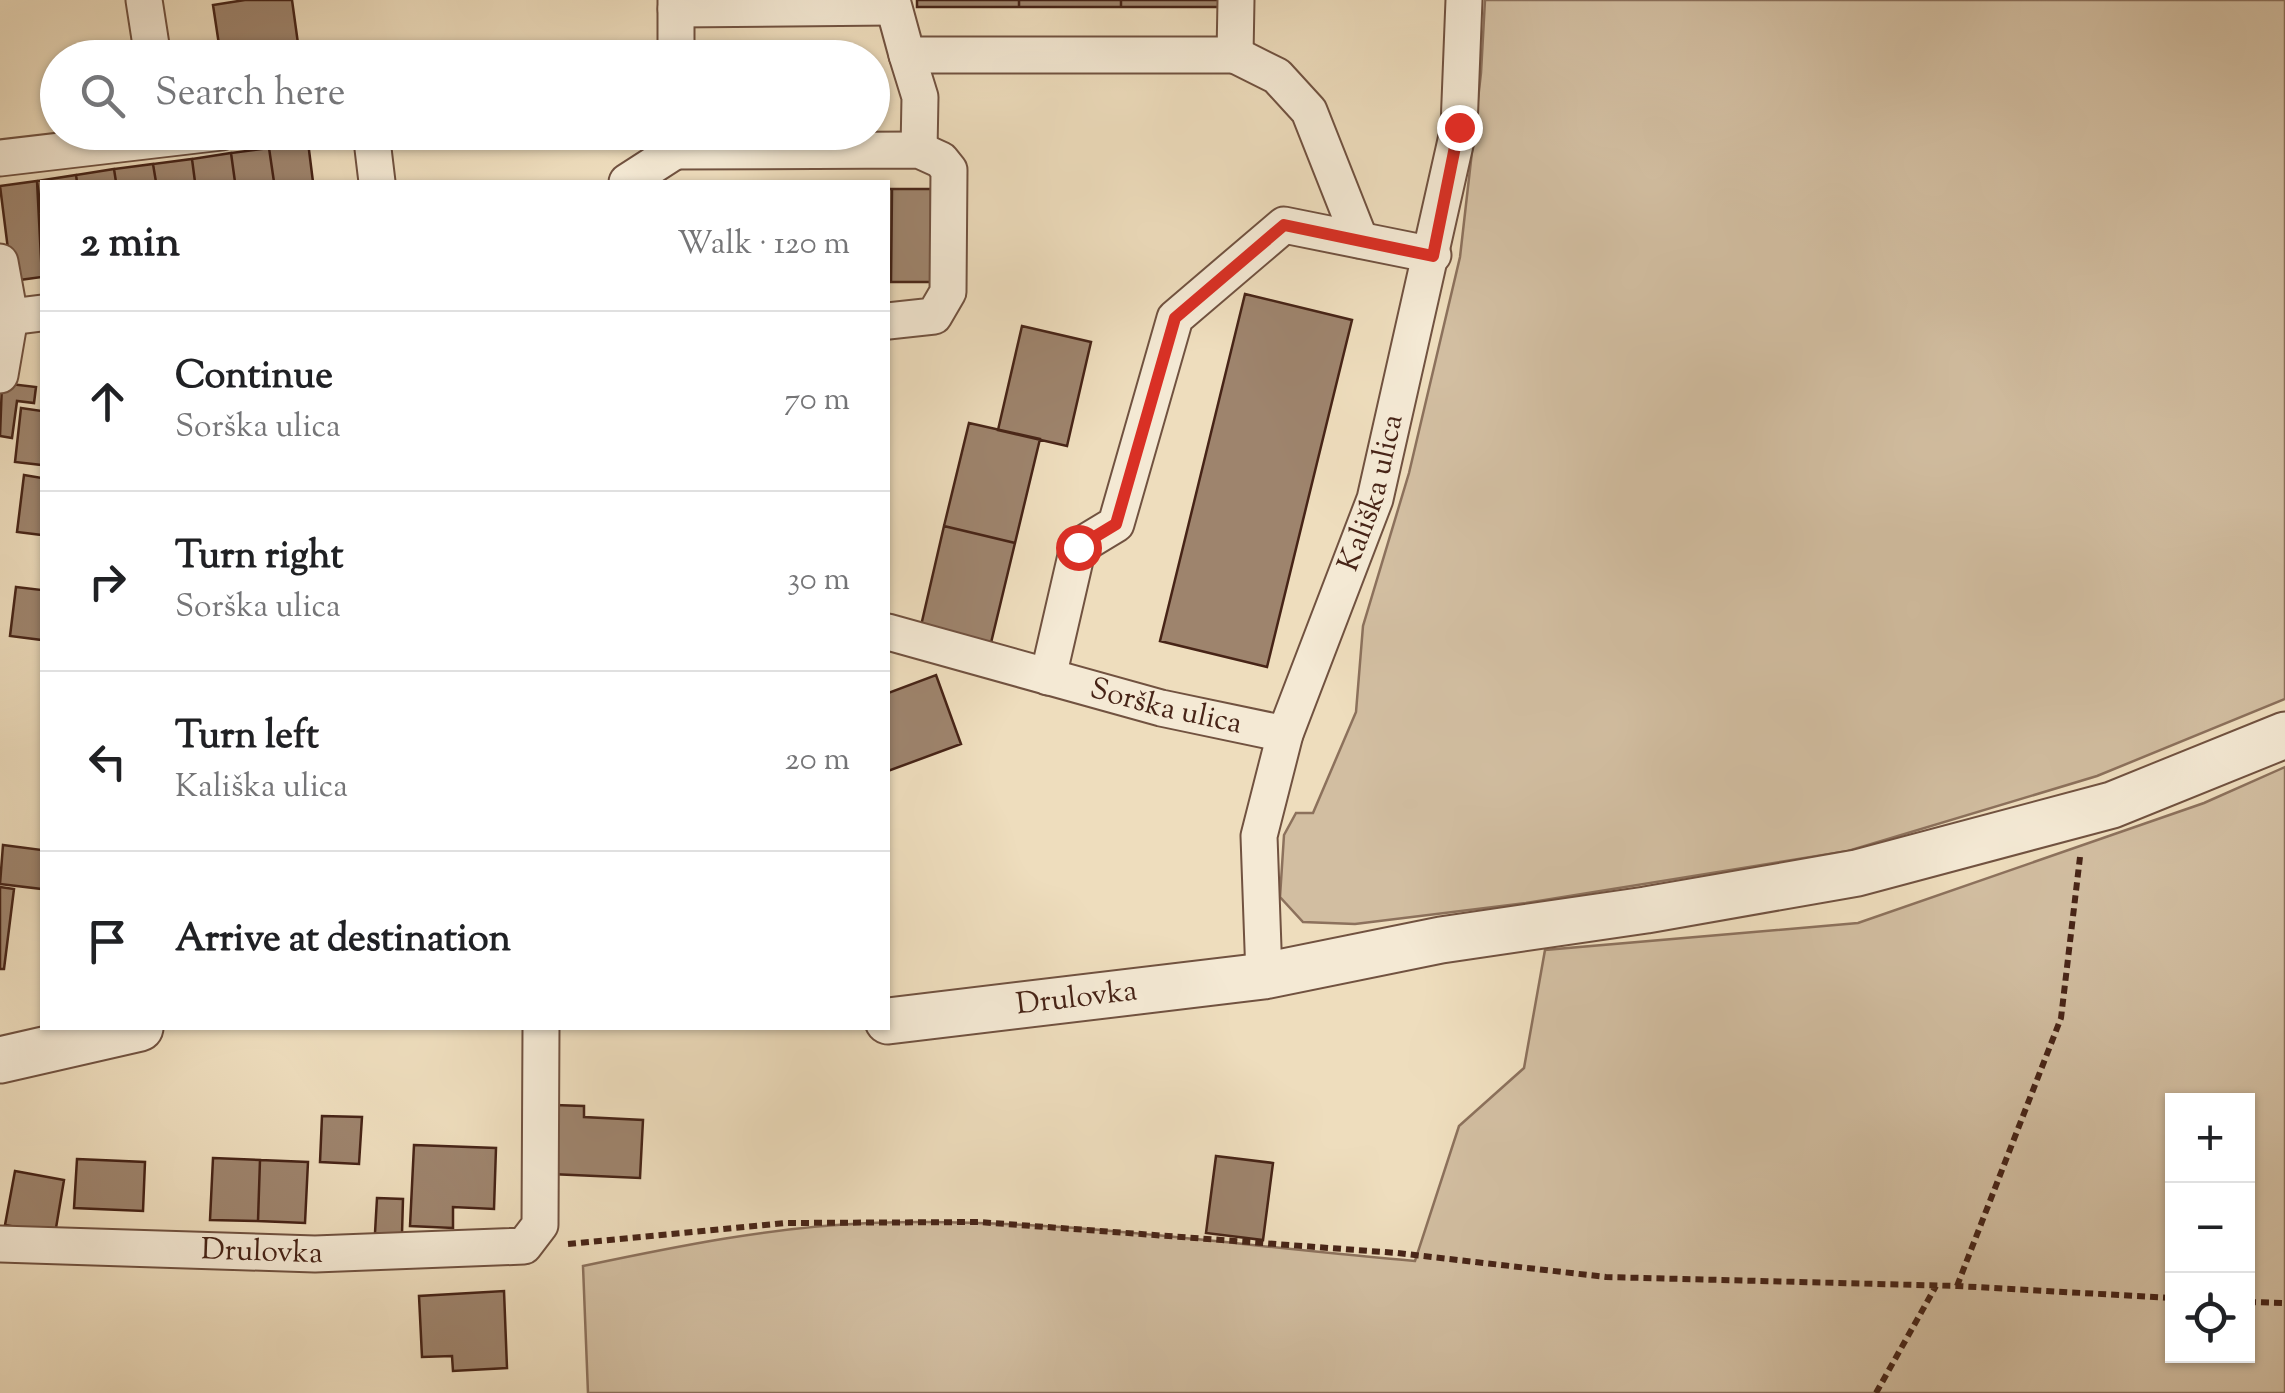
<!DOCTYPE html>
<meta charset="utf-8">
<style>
body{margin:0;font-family:"Sorts Mill Goudy",serif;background:#f2f2f2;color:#202124}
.controls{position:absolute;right:30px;bottom:30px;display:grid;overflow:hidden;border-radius:0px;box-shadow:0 2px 8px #0004}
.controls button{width:90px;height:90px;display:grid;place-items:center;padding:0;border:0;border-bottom:2px solid #e0e0e0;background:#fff;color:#202124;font:50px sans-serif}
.stop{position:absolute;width:30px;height:30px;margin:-22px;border:8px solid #d93025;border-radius:50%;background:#fff}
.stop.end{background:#d93025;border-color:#fff;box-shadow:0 2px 10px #0008}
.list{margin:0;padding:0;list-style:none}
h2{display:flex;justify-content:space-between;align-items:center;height:130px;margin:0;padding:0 40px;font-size:42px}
h2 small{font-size:32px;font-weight:400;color:#757577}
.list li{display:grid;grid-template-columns:65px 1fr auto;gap:30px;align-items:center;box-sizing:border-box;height:180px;padding:0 40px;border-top:2px solid #e0e0e0}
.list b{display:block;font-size:38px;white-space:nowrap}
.list p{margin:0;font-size:32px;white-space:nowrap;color:#757577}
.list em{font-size:32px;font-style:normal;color:#757577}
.icon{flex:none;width:55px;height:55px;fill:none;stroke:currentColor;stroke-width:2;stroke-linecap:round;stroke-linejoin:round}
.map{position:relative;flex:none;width:2285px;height:1393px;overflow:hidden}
.search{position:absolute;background:#fff;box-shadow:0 2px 8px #0004;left:40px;top:40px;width:850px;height:110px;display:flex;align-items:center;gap:25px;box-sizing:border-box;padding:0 35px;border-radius:55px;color:#757577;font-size:38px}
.panel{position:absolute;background:#fff;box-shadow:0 2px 8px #0004;left:40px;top:180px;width:850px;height:850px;border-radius:0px}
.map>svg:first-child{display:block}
.green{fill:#d2bea1;stroke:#8c715c;stroke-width:2.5;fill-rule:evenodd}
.building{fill:#9e846d;stroke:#472417;stroke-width:2.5}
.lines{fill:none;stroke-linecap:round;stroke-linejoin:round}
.minor-casing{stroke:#715240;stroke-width:39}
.tertiary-casing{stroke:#715240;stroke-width:49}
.path{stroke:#472417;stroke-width:6;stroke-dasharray:8 5;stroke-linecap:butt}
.minor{stroke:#f4e9d4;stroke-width:35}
.tertiary{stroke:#f4e9d4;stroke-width:45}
.route{stroke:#d93025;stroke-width:12}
.labels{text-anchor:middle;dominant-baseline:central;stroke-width:8;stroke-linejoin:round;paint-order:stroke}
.street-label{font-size:30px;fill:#472417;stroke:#f4e9d4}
</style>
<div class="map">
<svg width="2285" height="1393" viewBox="0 0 2285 1393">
<rect width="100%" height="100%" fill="#eeddbd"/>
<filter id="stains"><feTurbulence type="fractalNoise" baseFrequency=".002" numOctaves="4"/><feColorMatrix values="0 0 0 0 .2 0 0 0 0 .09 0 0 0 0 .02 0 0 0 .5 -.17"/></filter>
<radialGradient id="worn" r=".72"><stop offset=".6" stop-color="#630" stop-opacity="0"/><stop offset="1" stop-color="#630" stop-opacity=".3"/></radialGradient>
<path class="green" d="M1485,0h800v699l-188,77 -249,75 -322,52 -171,21 -52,-2 -23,-25 4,-62 12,-22h17l43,-101 7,-86 46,-153 51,-216 21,-184z
M2285,767v626h-1697l-5,-127c95,-20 189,-39 286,-43 182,-7 365,23 546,38l44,-135 65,-58 21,-118 313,-27 346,-120zM2248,1100v256h-76v-256z"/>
<path class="building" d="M245,0h47l8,58h-79l-8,-53z
M917,0h102v7h-102z
M1019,0h102v7h-102z
M1121,0h103v7h-103z
M308,142l5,40h-39l-5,-34z
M269,148l5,34h-39l-4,-29z
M231,153l4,29h-40l-3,-23z
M192,159l3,23h-39l-3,-18z
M153,164l3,18h-40l-2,-13z
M114,169l2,13h-39l-1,-7z
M76,175l1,7h-35v37l-5,-38z
M37,181l5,96 -30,4 -12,-95z
M888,189h4l-1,93h-3z
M892,189h39v93h-40z
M1245,294l107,26 -85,347 -107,-26z
M1022,326l69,16 -24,104 -69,-16z
M2,383l34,4 -2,16 -17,-2 -5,37 -12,-2z
M21,408l21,3v54l-27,-3z
M969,423l71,16 -25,104 -71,-17z
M24,475l18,3v57l-25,-3z
M944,526l71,17 -25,104 -70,-17z
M16,587l26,3v50l-32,-4z
M936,675l25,69 -73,27v-78z
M3,845l39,5v39l-42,-5z
M0,887l14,2 -10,80h-4z
M554,1105l30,1v11l59,3 -3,58 -89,-4z
M322,1116l40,1 -3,47 -39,-2z
M414,1145l82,3 -2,61 -41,-2v21l-43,-2z
M1216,1156l57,7 -10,77 -57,-7z
M213,1158l47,2 -2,61 -48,-1z
M77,1159l68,3 -2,49 -69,-3z
M260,1160l48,2 -3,61 -47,-2z
M15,1171l49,9 -9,54 -50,-9z
M377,1198l26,1 -1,35 -27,-1z
M504,1291l3,77 -54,3 -1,-15 -30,1 -3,-61z"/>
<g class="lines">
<g class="minor-casing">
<g id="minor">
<path d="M144,0l9,58"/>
<path d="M676,0v9l216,-2"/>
<path d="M892,0l15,55h328l1,-55"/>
<path d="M907,55l13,42 -1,53"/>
<path d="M1235,55l42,21 32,35 51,129"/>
<path d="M676,58v-49"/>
<path d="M371,132l6,50"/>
<path d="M675,151l244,-1 22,10 8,10 -1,122 -14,24 -46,5"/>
<path d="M0,158l222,-26"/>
<path d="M627,182l48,-31"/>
<path d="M0,262l10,55 32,-4"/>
<path d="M0,375l10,-58"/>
<path id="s1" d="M888,632l273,76 124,26"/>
<path d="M1048,677l30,-130 38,-23 59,-206 109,-93 149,30"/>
<path id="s2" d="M1264,976l-5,-140 26,-102 90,-235 84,-372 5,-127"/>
<path id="s3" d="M0,1244l315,10 209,-8 16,-21 1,-197"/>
</g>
</g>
<g class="tertiary-casing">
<g id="tertiary">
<path id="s4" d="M888,1021l376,-45 177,-36 205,-30 211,-37 255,-68 173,-70"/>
<path d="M0,1060l140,-32"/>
</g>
</g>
<path class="path" d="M568,1244l217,-21 194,-1 418,31 209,24 351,9 215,12
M1957,1286l104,-268 19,-161
M2248,1302l37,1
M1876,1393l60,-107"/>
<use href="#minor" class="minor"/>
<use href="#tertiary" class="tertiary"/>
</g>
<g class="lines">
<path class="route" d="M1078,547l38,-23 59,-206 109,-93 149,31 26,-129"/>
</g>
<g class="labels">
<g class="street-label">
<text stroke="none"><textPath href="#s2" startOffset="502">Kališka ulica</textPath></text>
<text stroke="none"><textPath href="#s1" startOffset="288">Sorška ulica</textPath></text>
<text stroke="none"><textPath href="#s4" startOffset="190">Drulovka</textPath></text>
<text stroke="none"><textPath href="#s3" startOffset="262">Drulovka</textPath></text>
</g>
</g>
<rect width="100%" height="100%" filter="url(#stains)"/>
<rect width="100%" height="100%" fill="url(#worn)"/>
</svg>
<div class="controls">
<button>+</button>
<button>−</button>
<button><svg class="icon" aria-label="locate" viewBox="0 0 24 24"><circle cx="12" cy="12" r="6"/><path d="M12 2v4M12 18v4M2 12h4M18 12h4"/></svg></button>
</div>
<div class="stop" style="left:1078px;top:547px"></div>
<div class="stop end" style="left:1459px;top:127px"></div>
<div class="search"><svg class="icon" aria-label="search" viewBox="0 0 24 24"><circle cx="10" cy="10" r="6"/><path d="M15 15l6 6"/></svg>Search here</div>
<section class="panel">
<h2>2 min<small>Walk · 120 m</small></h2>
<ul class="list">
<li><svg class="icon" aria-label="ahead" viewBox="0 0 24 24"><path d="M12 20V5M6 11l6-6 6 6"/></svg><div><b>Continue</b><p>Sorška ulica</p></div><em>70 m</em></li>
<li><svg class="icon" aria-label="right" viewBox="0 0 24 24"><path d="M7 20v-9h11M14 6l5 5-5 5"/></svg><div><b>Turn right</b><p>Sorška ulica</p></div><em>30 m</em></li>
<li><svg class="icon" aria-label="left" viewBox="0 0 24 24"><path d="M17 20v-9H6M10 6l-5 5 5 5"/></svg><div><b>Turn left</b><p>Kališka ulica</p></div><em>20 m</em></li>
<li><svg class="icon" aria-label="arrive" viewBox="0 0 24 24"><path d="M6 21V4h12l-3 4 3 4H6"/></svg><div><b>Arrive at destination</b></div></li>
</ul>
</section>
</div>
